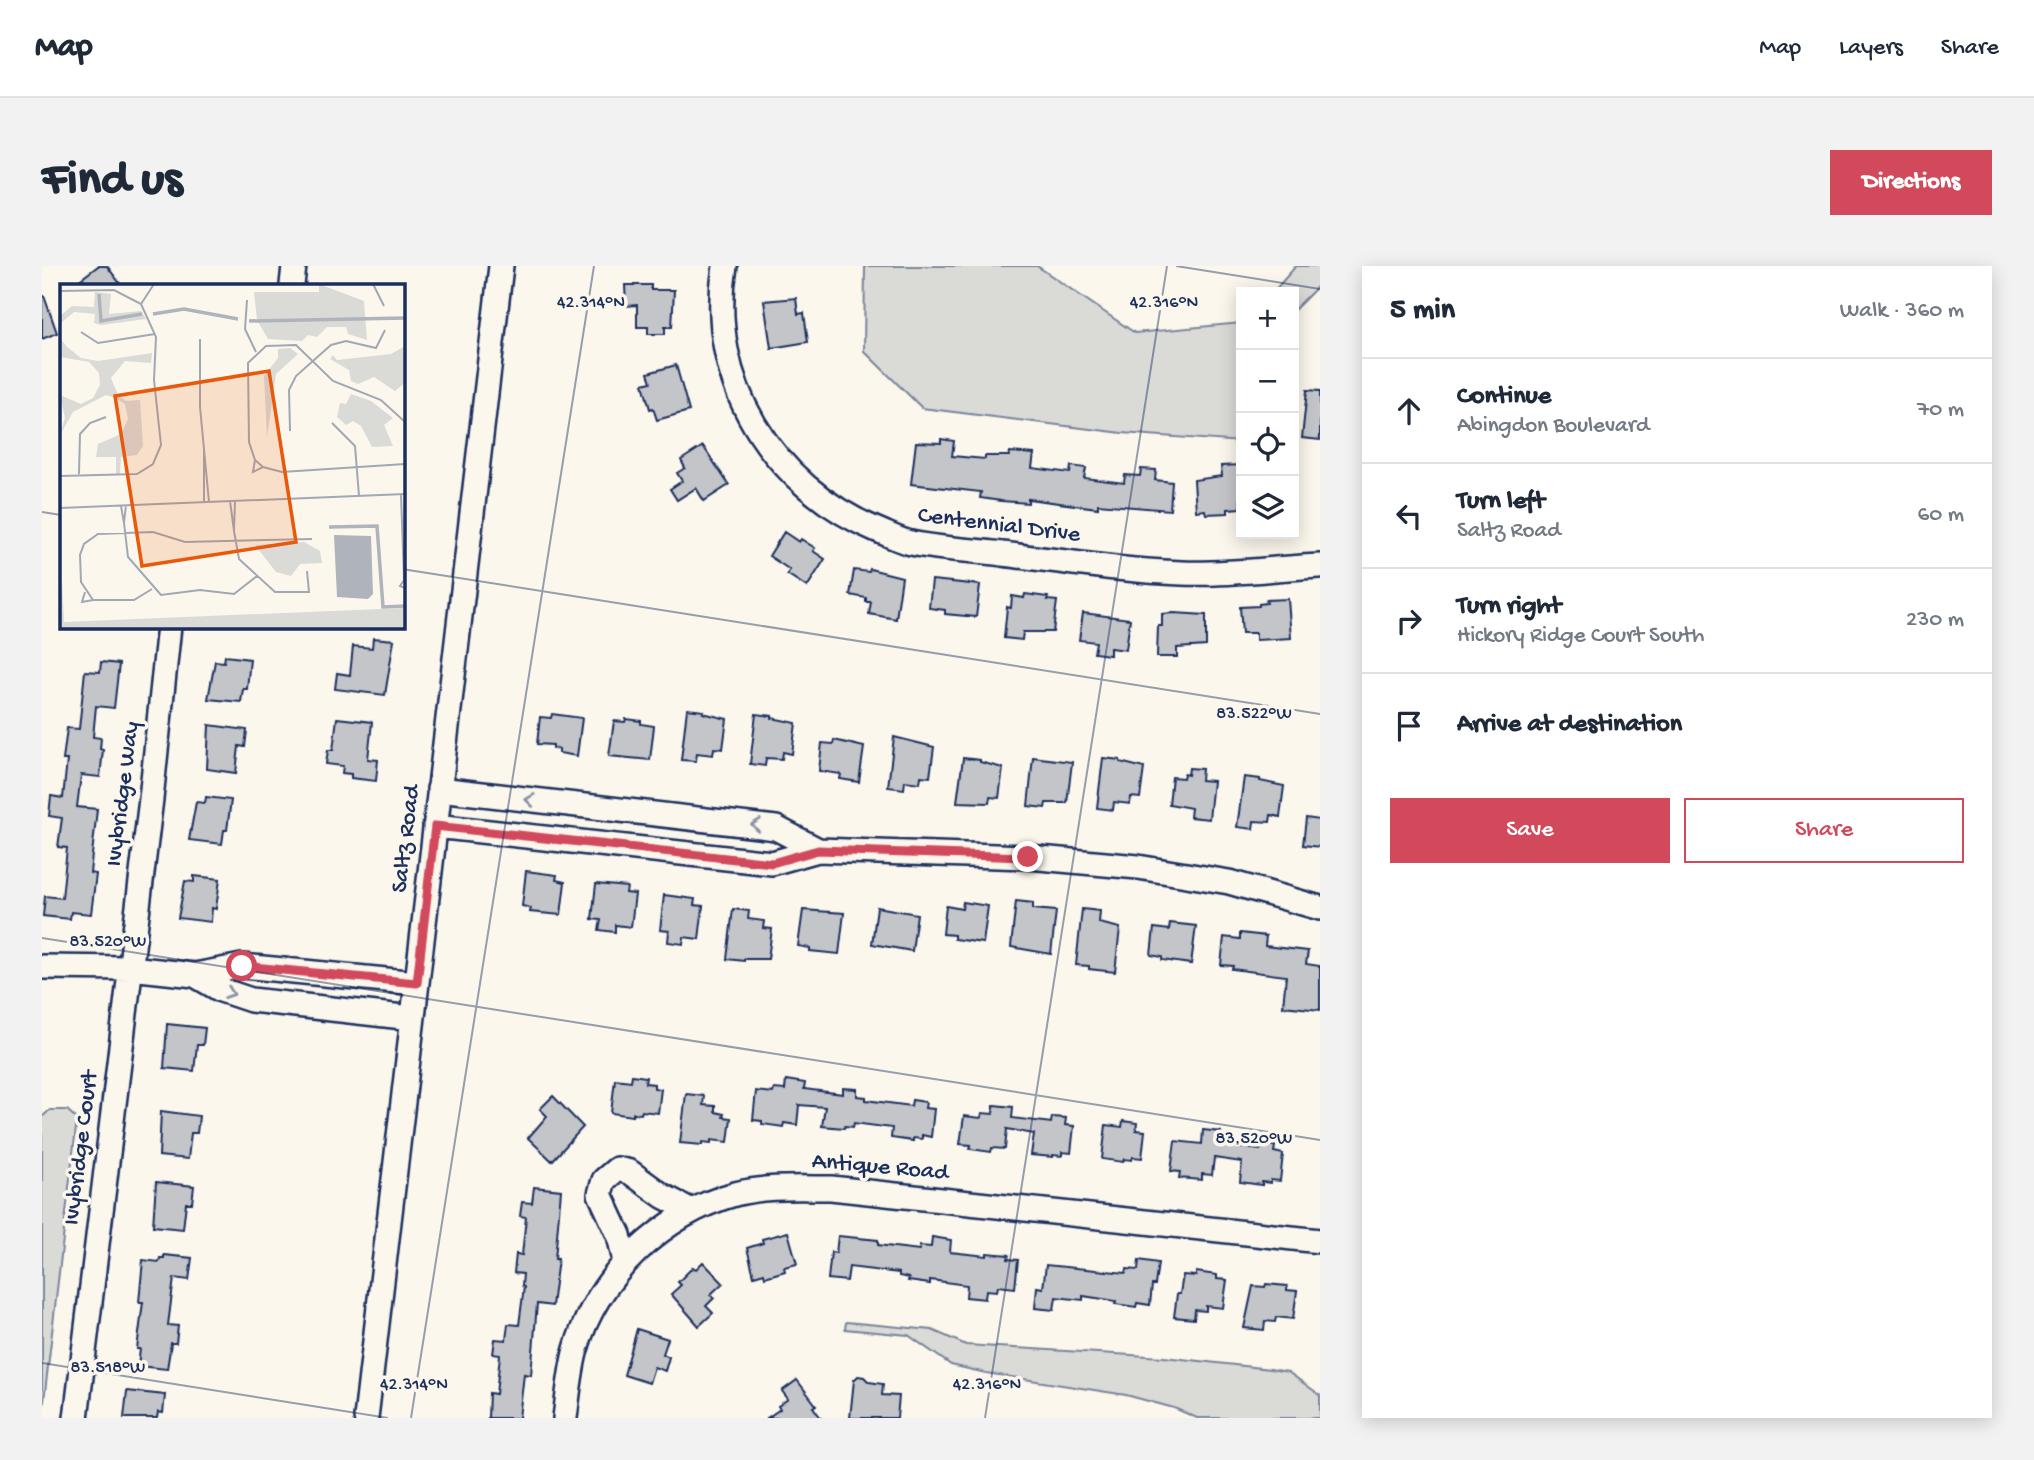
<!DOCTYPE html>
<meta charset="utf-8">
<style>
body{margin:0;font-family:"Gochi Hand",sans-serif;background:#f2f2f3;color:#1f2937}
.controls{position:absolute;right:21px;top:21px;display:grid;overflow:hidden;border-radius:0px;box-shadow:0 4px 18px #0003}
.controls button{width:63px;height:63px;display:grid;place-items:center;padding:0;border:0;border-bottom:2px solid #e0e1e3;background:#fff;color:#1f2937;font:35px sans-serif}
.stop{position:absolute;width:21px;height:21px;margin:-16px;border:5px solid #d1495b;border-radius:50%;background:#fff}
.stop.end{background:#d1495b;border-color:#fff;box-shadow:0 2px 7px #0008}
.list{margin:0;padding:0;list-style:none}
h2{display:flex;justify-content:space-between;align-items:center;height:91px;margin:0;padding:0 28px;font-size:30px}
h2 small{font-size:23px;font-weight:400;color:#747a83}
.list li{display:grid;grid-template-columns:46px 1fr auto;gap:21px;align-items:center;box-sizing:border-box;height:105px;padding:0 28px;border-top:2px solid #e0e1e3}
.list b{display:block;font-size:26px;white-space:nowrap}
.list p{margin:0;font-size:23px;white-space:nowrap;color:#747a83}
.list em{font-size:23px;font-style:normal;color:#747a83}
.actions{display:flex;gap:14px;padding:21px 28px}
.actions a{flex:1;padding:16px 0;border:2px solid #d1495b;border-radius:0px;text-align:center;font-size:24px;color:#d1495b}
.actions .main{background:#d1495b;color:#fff}
.icon{flex:none;width:38px;height:38px;fill:none;stroke:currentColor;stroke-width:2;stroke-linecap:round;stroke-linejoin:round}
.map{position:relative;flex:none;width:1278px;height:1152px;overflow:hidden;border-radius:0px}
header{display:flex;align-items:center;gap:42px;box-sizing:border-box;height:98px;padding:0 35px;background:#fff;border-bottom:2px solid #e0e1e3}
header strong{font-size:33px}
nav{display:flex;gap:38px;margin-inline-start:auto;font-size:24px}
.intro{display:flex;align-items:center;justify-content:space-between;box-sizing:border-box;height:168px;padding:0 42px}
h1{margin:0;font-size:49px}
.button{padding:18px 32px;border-radius:0px;background:#d1495b;color:#fff;font-size:24px;font-weight:700}
main{display:flex;gap:42px;padding:0 42px}
aside{flex:1;background:#fff;border-radius:0px;box-shadow:0 4px 18px #0003}
.map>svg:first-child{display:block}
.green{fill:#dadad7;stroke:#7a849a;stroke-width:2}
.building{fill:#c3c5c9;stroke:#1b2f5e;stroke-width:2}
.lines{fill:none;stroke-linecap:round;stroke-linejoin:round}
.minor-casing{stroke:#1b2f5e;stroke-width:28}
.minor{stroke:#fbf7ec;stroke-width:23}
.oneway{stroke:#8b93a5}
.route{stroke:#d1495b;stroke-width:9}
.ticks{fill:none;stroke:#1b2f5e;stroke-width:2;stroke-opacity:0.45}
.labels{text-anchor:middle;dominant-baseline:central;stroke-width:7;stroke-linejoin:round;paint-order:stroke}
.street-label{font-size:24px;fill:#1b2f5e;stroke:#fbf7ec}
.inset-river{fill:none;stroke:#afb3bb;stroke-width:3.5}
.inset-road{fill:none;stroke:#a1a7b3;stroke-width:2}
.view{fill:#e8590c;fill-opacity:0.15;stroke:#e8590c;stroke-width:3.5}
.inset-edge{fill:none;stroke:#1b2f5e;stroke-width:3.5}
.ticks-label{font-size:18px;text-anchor:middle;fill:#1b2f5e;stroke:#fbf7ec;stroke-width:7;stroke-linejoin:round;paint-order:stroke}
</style>
<header>
<strong>Map</strong>
<nav><a>Map</a><a>Layers</a><a>Share</a></nav>
</header>
<div class="intro"><h1>Find us</h1><a class="button">Directions</a></div>
<main>
<div class="map">
<svg width="1278" height="1152" viewBox="0 0 1278 1152">
<rect width="100%" height="100%" fill="#fbf7ec"/>
<filter id="ink" filterUnits="userSpaceOnUse"><feTurbulence type="fractalNoise" baseFrequency=".0143" numOctaves="2"/><feDisplacementMap in="SourceGraphic" scale="14" xChannelSelector="R" yChannelSelector="G"/><feConvolveMatrix kernelMatrix="1 2 1 2 8 2 1 2 1" color-interpolation-filters="sRGB"/></filter>
<g filter="url(#ink)">
<path class="green" d="M823,0h172l98,67 106,-10v119l-119,-9 -200,-25 -58,-57z
M1254,0h24v18l-26,26v-18h-21z
M8,844h17l10,9 -35,299v-301z
M804,1056l86,8 34,15 198,12 106,12 18,3 32,23v23h-123l-23,-10 -48,-13 -140,-22 -35,-8 -43,-30 -63,-6z"/>
<path class="building" d="M56,0h9l14,19h-48z
M583,19h26v5h23l-2,37h-7v7h-17v-7h-11v-22l-11,1z
M2,30l13,37 -15,6v-42z
M754,32l2,16 6,-1 4,29 -37,6 -7,-47z
M634,99l13,46 -32,9 -4,-12 -3,1 -7,-25 8,-2 -3,-9z
M1265,124l13,1v49l-18,-2z
M899,173l13,2 -2,15 33,3v-3h24l1,-4 24,2 -2,14 38,5 1,-7 15,2 -2,10 40,5 1,-8 15,1 1,-7 15,1 -1,10 17,2 -2,28 -72,-6v4l-70,-9v4l-27,-2 -21,-3 1,-6 -70,-8 5,-42 25,1z
M661,180l26,39 -25,16 -8,-13 -19,12 -7,-11 12,-8 -5,-8 8,-5 -4,-8z
M1199,199l-1,43 -12,1v4l-22,1 -1,-4 -9,1 -2,-31 28,-4 -1,-10z
M742,266l15,10 2,-3 14,9 -2,3 12,8 -18,28 -20,-13 3,-4 -21,-14z
M828,303l32,8 -6,42 -27,-5 2,-12h-5v-4l-16,-3 4,-25 15,2z
M890,314l48,5 -4,32 -31,-3v-4l-16,-2z
M983,328l23,3 -1,3 10,1 -4,31h-30l-1,8 -18,-2 3,-31 4,1 1,-12 12,2z
M1246,333l3,39 -35,2v-7h-14l-2,-26 19,-1v-2l8,-1 -1,-3z
M1041,347l47,6 -4,31 -16,-2v7l-16,-2 2,-11 -17,-2z
M1132,347l32,2v31l-29,2v9h-20l1,-31h4v-12z
M331,372l21,2 -9,55 -50,-6 2,-16 13,2 3,-29 19,2z
M183,390l25,3 -3,30h-4l-2,13 -33,-3 7,-38 9,1z
M59,396l18,2 -5,44 -18,-2 -3,31 8,1 -1,11 3,1 -3,27 -19,-2 -4,32 20,2 -7,64 6,1 -5,40 -20,-2 -1,7 -27,-3 2,-20 17,2 5,-50 -9,-1 4,-29 -13,-2 2,-20 12,2 4,-38h-4l4,-32 12,1 6,-58 15,1z
M645,443l17,2 -1,2 24,6 -4,30 -9,-1 -1,7 -16,-2 -1,8 -15,-1z
M510,448l30,4 -5,38 -18,-3v-4l-6,-1v-3l-16,-1 3,-27 11,1z
M714,448l16,2v2l24,5 -4,31 -9,-2 -1,7 -16,-1 -1,8 -15,-2z
M295,452l35,4 -4,37 10,1 -2,21 -25,-3v-4l-9,-1 1,-7 -17,-2 2,-14h5z
M584,453l15,2v3l13,2 -4,34 -41,-4 5,-35 11,1z
M167,459l38,5 -2,17 -6,-1 -3,27 -29,-4z
M852,471l40,10 -4,30 -9,-1 -1,7 -15,-2 -1,8 -16,-2z
M792,474l30,7 -5,35 -19,-3 1,-5 -22,-3 3,-28 11,1z
M991,491l39,5 -5,41h-21l-1,5 -17,-2z
M921,492l17,2v2l23,6 -4,30 -9,-1 -1,6 -32,-1z
M1061,492l17,2v2l24,6 -4,30 -9,-1 -1,7 -16,-2 -1,8 -16,-2z
M1147,502l13,1 -1,11 12,1 -4,38 -19,-2 1,-9 -22,-4 3,-27 11,1 1,-4 4,1z
M1202,511l16,2v2l24,5 -4,31 -9,-2 -1,7 -16,-1 -1,8 -16,-2z
M164,531l25,3 -4,30h-3l-2,14 -33,-4 7,-38 9,1z
M1264,552l14,2v27l-17,-2z
M484,605l31,4 -1,5 9,2 -4,33 -31,-3 1,-4 -9,-2z
M152,610l26,3 -4,30 -4,-1 -1,14 -33,-4 7,-37 9,1z
M554,618l31,3 -1,6 9,1 -4,33 -16,-2v7l-16,-2 2,-10 -9,-1z
M622,629l31,4 -1,6 9,1 -4,33 -15,-2 -1,7 -15,-2 1,-11 -9,-1z
M974,635l17,2v6l23,2 -5,43 -40,-7z
M921,636l25,4 -5,37 -29,-4v-4l-11,-1 3,-28 16,3z
M835,641l40,7 -5,37 -40,-7z
M691,643l16,2 -1,8 16,2 -1,7 9,1 -4,30h-24v2l-17,-2z
M1040,643l18,2 -1,12 21,5 -5,44 -26,-3v-3l-13,-1z
M761,644l41,3 -5,41 -29,-3v-3l-12,-2z
M1128,657l26,3 -5,38 -29,-4v-3l-11,-2 3,-27 15,2z
M1198,667l26,3 -1,10 43,5 -2,13 14,2v44l-37,-4 3,-30 -54,-7 1,-3 -12,-1 3,-28 16,2z
M125,758l38,4 -2,17h-6l-3,26 -30,-3z
M590,809l14,2 -1,6 9,1v4l7,1 -3,24 -16,-2 -1,3 -8,-1v3l-22,-3 4,-34 16,2z
M744,814l19,3 -1,6 39,5v-6l14,1v7l9,1v3l45,6 1,-6 14,2 -1,6 9,1 -3,28 -9,-2v4l-9,-1v3l-22,-3 1,-10 -38,-5 -1,4 -8,-1 -1,2 -22,-2 3,-19 -26,-2 -2,20 -13,-2 -1,4 -21,-3v-3l-9,-1 3,-29 17,2 1,-4 11,1z
M644,828l18,2 -1,9 12,1v6l9,2 -1,3 8,1 -3,24 -17,-2v3l-9,-1v3l-22,-2z
M511,830l30,31 -31,34 -24,-23 19,-22 -7,-7z
M952,839l19,2 -1,11 39,5 1,-6 14,1 -1,7 9,1 -3,27 -9,-1v4l-9,-1v2l-22,-2 3,-21 -27,-5 -2,20 -13,-1 -1,4 -21,-3 1,-4 -11,-1 4,-28 17,2 1,-5 11,1z
M119,845l38,5 -2,17h-6l-3,26 -29,-3z
M1081,855l14,2 -1,7 9,1 -3,27 -9,-1 -1,3 -8,-1 -1,3 -21,-3 4,-34 16,2z
M1161,864l18,2 -2,13 41,5 1,-6 14,2 -1,6 9,2 -3,27 -9,-1v3l-9,-1v3l-22,-3 2,-20 -28,-4 -2,17 -10,-1v6l-23,-2 1,-6 -9,-1 4,-30 27,3z
M114,916l38,4 -2,17h-6l-3,26 -30,-3z
M492,921l27,3 -6,69h3l-6,47 -15,-2 -6,71 -7,-1 -5,44h-31l1,-25 7,1 4,-39 -7,-1 2,-15 11,1 2,-16 11,1 5,-38 -2,-1 1,-12 -9,-1 2,-19 6,1 4,-38 -6,-1 2,-14 10,1z
M746,966l9,32 -13,3 1,4 -20,6 -1,-4 -10,3 -7,-28 16,-5 -1,-4z
M796,970l40,4v5l41,5 1,-4 11,1 1,-10 19,3 -1,12 37,4v-3l22,2 -1,4 10,1 -3,28 -17,-2 -1,5 -11,-1 -1,9 -19,-2 1,-12 -37,-5v4l-22,-3 1,-3 -10,-2v-3l-50,-6 -2,14 -19,-2 3,-27 5,1z
M122,989l28,3 -3,22 -15,-2 -6,47 10,1 -2,17h-5l-4,26 -29,-3 2,-17h-3l6,-47h-4l4,-42 16,2 1,-4h4z
M1097,994l19,3 -3,22h-3l-2,20 -13,-2 -1,4 -21,-3 1,-3 -33,-5v4l-27,-3 -2,13 -19,-2 2,-21 6,1 3,-23 80,8 1,-4 11,1z
M661,996l20,21 -13,12 4,3 -8,8 7,7 -14,13 -28,-32 10,-9 -3,-3 15,-15 3,2z
M1154,1006l21,3v4l10,1 -4,28 -17,-2v5l-11,-1 -1,9 -20,-2 3,-23h3l3,-19 13,1z
M1224,1018l21,2v4l10,1 -4,28 -17,-2 -1,5 -10,-1 -1,9 -20,-2 9,-42 12,1z
M595,1063l31,10 -5,15 6,3 -4,14 -11,-4 -5,16 -25,-8z
M816,1110l6,1 5,5 14,2 -1,11 17,1 -2,22h-47l4,-38z
M755,1114l19,25 -3,2 8,11h-54l13,-9 -2,-3 10,-7 -6,-8z
M85,1125l38,4 -2,18 -5,-1 -1,6h-33z"/>
<g class="lines">
<g class="minor-casing">
<path id="minor" d="M683,0c-19,115 47,220 152,264 10,4 20,9 30,12 26,7 67,8 95,12 60,7 120,17 180,19 45,2 92,-5 138,-7
M250,19l2,-19
M397,523l337,39 42,22
M393,560l337,37 46,-13 210,7 110,10 91,15 91,26
M0,701l88,1 65,7
M370,752l-161,-18 -30,-10 -26,-15 47,-9 175,17
M583,996l-6,-27 -19,-41 4,-14 13,-11 13,3 33,24 27,14
M34,1152l75,-619 18,-173
M324,1152l135,-1152
M523,1152c3,-23 5,-47 11,-69 21,-73 87,-135 159,-155 31,-8 64,-6 96,-6l489,53"/>
</g>
<use href="#minor" class="minor"/>
</g>
<defs><path id="oneway-chevron" d="M-2-3.5L2.5 0L-2 3.5" fill="none" stroke-width="1.6" stroke-linecap="round" stroke-linejoin="round" transform="scale(1.75)"/></defs>
<g class="oneway">
<use href="#oneway-chevron" transform="translate(488 534) rotate(-173)"/>
<use href="#oneway-chevron" transform="translate(714 559) rotate(-173)"/>
<use href="#oneway-chevron" transform="translate(188 727) rotate(19)"/>
</g>
</g>
<g class="lines" filter="url(#ink)">
<path class="route" d="M200,700l175,17 18,-157 337,37 46,-13 210,7"/>
</g>
<path class="ticks" d="M1134,0l144,23M0,246l19,3M360,303l918,145M0,672l1278,202M0,1097l346,55M369,1152l183,-1152M943,1152l182,-1152"/>
<g class="labels">
<g class="street-label">
<text transform="translate(957 260) rotate(7)">Centennial Drive</text>
<text transform="translate(82 528) rotate(-83)">Ivybridge Way</text>
<text transform="translate(365 573) rotate(-83)">Saltz Road</text>
<text transform="translate(40 882) rotate(-83)">Ivybridge Court</text>
<text transform="translate(838 902) rotate(5)">Antique Road</text>
</g>
</g>
<g transform="translate(18 18)">
<rect width="345" height="345" fill="#fbf7ec"/>
<path d="M259,0l45,17 3,39 -19,-6 -2,-7h-19l-10,10 -9,-2 -6,6 -34,-2 -11,-19 -3,-28h65zM35,8l16,2 -2,20 32,-3 5,8 -45,6 -7,-2 1,-9 -21,-2 -13,11 -1,15 6,8 15,12 17,3 54,-8 -1,10 -26,-2 -14,17 7,17 8,6 14,-1 3,46 -6,9 -16,2 -1,17h-4v-17h-20l2,-13 23,-10 7,-15 -3,-15 -10,-6 -9,-3 -33,17 -13,23 5,-17 -5,-23 21,9 12,-6 7,-13 -1,-12 -10,-11 -29,-5v-41l12,-10 22,1zM345,62v37l-10,8 -21,-14 -16,7 -7,-3 -2,-11 -19,-11 3,-4 4,5 54,-6zM230,64l8,6 -22,20 -9,63 -3,-61 14,-18v-9zM291,110l20,7 22,17 -9,7 9,21 -21,1 -11,-21 -8,-5 -7,4 -9,-8 3,-14 6,1zM244,258l16,9 2,12 -22,1 -9,12 -15,-4 -21,-27zM2,295l2,43 341,-14v20h-345z" fill="#dadad7"/>
<path d="M274,251l37,1 2,58 -5,5 -31,-2z" fill="#afb3bb"/>
<path class="inset-river" d="M39,10l2,27 41,-7M93,30l31,-5 54,10M189,37l156,-3M269,243l48,-1 6,81 22,-1"/>
<path class="inset-road" d="M313,0l11,22M0,7l54,-1 27,14 15,33 -2,43 7,65 -8,19 -16,10 -77,2M187,16l-2,29 11,23M81,20l13,-20M21,48l17,11 57,-9M140,55v68l9,95M345,138l-24,-22 -48,-19 -37,-36 -30,1 -18,17 1,79 6,18 8,7 19,5 123,-8M272,139l23,23 4,50M230,147l-1,-41 7,-14 35,-31 15,-4 30,7 9,-18M144,167v51M195,176l-2,12 10,-5M19,190l1,-40 10,-11 16,-6M341,210l3,86 -4,6 5,2M170,217l4,30 1,-30M61,222l3,17 2,-18M0,224l345,-14M64,239l4,34 33,38 39,-5 34,4 23,-18M174,247l5,28 36,33h34l-2,-21M92,305l-18,11h-41l-12,-18 -1,-27 4,-11 14,-10 55,-2 32,10 127,-3M25,308l-3,10 11,-2"/>
<path class="view" d="M209,87l27,171 -154,24 -27,-170z"/>
<rect width="345" height="345" class="inset-edge"/>
</g>
<g class="ticks-label">
<text x="549" y="41">42.314°N</text>
<text x="1122" y="41">42.316°N</text>
<text x="1212" y="452">83.522°W</text>
<text x="66" y="680">83.520°W</text>
<text x="1212" y="877">83.520°W</text>
<text x="66" y="1106">83.518°W</text>
<text x="372" y="1123">42.314°N</text>
<text x="945" y="1123">42.316°N</text>
</g>
</svg>
<div class="controls">
<button>+</button>
<button>−</button>
<button><svg class="icon" aria-label="locate" viewBox="0 0 24 24"><circle cx="12" cy="12" r="6"/><path d="M12 2v4M12 18v4M2 12h4M18 12h4"/></svg></button>
<button><svg class="icon" aria-label="layers" viewBox="0 0 24 24"><path d="M12 4l9 5-9 5-9-5zM3 14l9 5 9-5"/></svg></button>
</div>
<div class="stop" style="left:200px;top:700px"></div>
<div class="stop end" style="left:986px;top:591px"></div>
</div>
<aside>
<h2>5 min<small>Walk · 360 m</small></h2>
<ul class="list">
<li><svg class="icon" aria-label="ahead" viewBox="0 0 24 24"><path d="M12 20V5M6 11l6-6 6 6"/></svg><div><b>Continue</b><p>Abingdon Boulevard</p></div><em>70 m</em></li>
<li><svg class="icon" aria-label="left" viewBox="0 0 24 24"><path d="M17 20v-9H6M10 6l-5 5 5 5"/></svg><div><b>Turn left</b><p>Saltz Road</p></div><em>60 m</em></li>
<li><svg class="icon" aria-label="right" viewBox="0 0 24 24"><path d="M7 20v-9h11M14 6l5 5-5 5"/></svg><div><b>Turn right</b><p>Hickory Ridge Court South</p></div><em>230 m</em></li>
<li><svg class="icon" aria-label="arrive" viewBox="0 0 24 24"><path d="M6 21V4h12l-3 4 3 4H6"/></svg><div><b>Arrive at destination</b></div></li>
</ul>
<div class="actions"><a class="main">Save</a><a>Share</a></div>
</aside>
</main>
